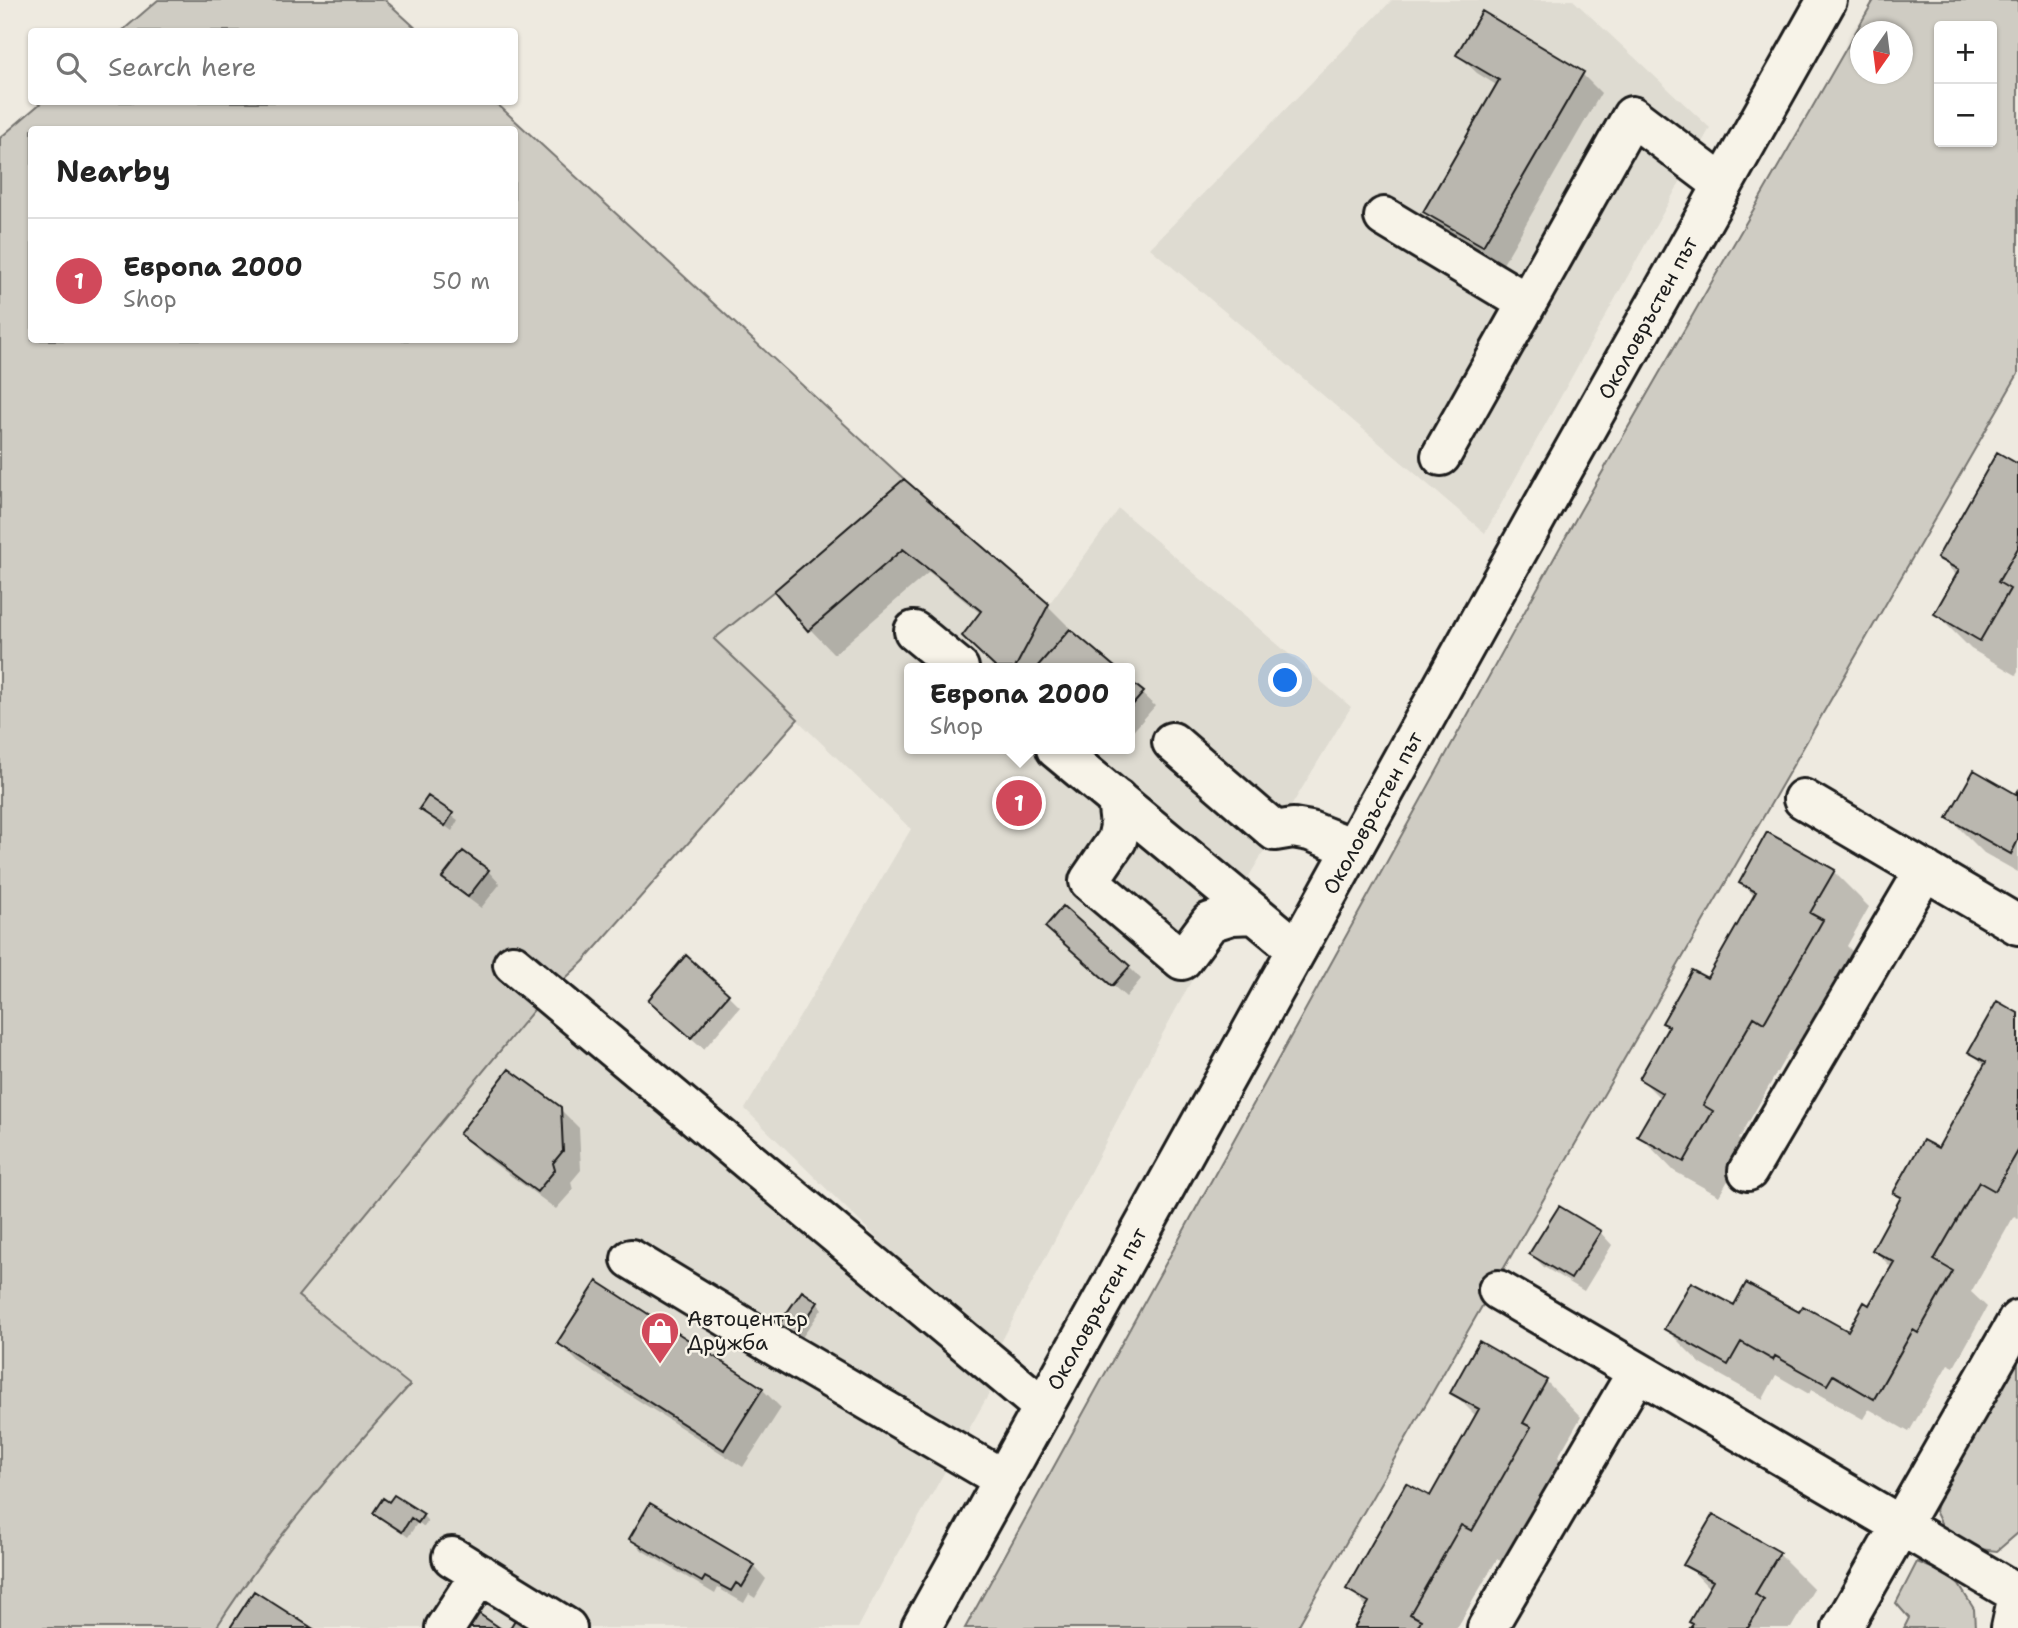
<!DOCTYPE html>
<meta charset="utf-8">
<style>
body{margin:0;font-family:"Shantell Sans",sans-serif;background:#f6f6f6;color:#222}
.controls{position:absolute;right:21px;top:21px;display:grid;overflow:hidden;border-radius:7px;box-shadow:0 2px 5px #0004}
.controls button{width:63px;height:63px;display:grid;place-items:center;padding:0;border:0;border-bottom:2px solid #e0e0e0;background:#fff;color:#222;font:35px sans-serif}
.compass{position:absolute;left:1850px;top:21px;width:63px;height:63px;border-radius:50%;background:#fff;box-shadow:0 2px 5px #0004;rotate:194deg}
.you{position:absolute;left:1286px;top:681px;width:24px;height:24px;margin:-18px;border:5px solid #fff;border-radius:50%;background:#1a73e8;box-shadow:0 0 0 10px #1a73e833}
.badge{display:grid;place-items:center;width:46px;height:46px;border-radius:50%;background:#d1495b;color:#fff;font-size:23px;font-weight:700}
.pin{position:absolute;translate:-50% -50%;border:4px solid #fff;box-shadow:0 2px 7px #0006}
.popup{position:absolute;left:904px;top:663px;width:231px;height:91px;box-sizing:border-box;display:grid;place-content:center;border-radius:7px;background:#fff;filter:drop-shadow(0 2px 5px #0005);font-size:23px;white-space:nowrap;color:#767676}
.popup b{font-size:26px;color:#222}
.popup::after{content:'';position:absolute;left:50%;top:100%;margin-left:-14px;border:14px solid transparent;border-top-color:#fff}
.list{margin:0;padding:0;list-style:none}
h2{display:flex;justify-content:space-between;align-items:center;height:91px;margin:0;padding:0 28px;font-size:30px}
h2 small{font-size:23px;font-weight:400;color:#767676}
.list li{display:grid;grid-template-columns:46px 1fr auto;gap:21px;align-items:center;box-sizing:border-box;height:126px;padding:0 28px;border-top:2px solid #e0e0e0}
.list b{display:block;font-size:26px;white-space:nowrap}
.list p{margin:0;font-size:23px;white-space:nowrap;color:#767676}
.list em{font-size:23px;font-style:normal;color:#767676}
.icon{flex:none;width:38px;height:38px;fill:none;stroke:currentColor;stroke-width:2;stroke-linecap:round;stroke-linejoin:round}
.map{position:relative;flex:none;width:2018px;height:1628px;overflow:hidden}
.search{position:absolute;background:#fff;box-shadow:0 2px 5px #0004;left:28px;top:28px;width:490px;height:77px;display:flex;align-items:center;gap:18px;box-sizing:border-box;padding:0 24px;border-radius:7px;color:#767676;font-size:26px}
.panel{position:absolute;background:#fff;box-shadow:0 2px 5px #0004;left:28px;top:126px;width:490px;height:217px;border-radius:7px}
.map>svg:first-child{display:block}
.built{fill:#dedbd1;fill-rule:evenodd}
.green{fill:#cfccc3;stroke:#767470;stroke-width:2;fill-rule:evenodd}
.shadow{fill:#0003}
.building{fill:#bab7af;stroke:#1c1c1c;stroke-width:2}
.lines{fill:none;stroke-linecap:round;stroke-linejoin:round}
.minor-casing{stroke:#1c1c1c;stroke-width:44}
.major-casing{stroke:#1c1c1c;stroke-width:44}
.minor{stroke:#f7f3e8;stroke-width:38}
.major{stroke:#f7f3e8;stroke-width:38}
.labels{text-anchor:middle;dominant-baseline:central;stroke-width:5;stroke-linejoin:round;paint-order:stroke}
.street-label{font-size:21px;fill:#1c1c1c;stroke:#f7f3e8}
.poi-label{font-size:21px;fill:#1c1c1c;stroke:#f7f3e8;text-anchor:start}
</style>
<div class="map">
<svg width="2018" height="1628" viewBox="0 0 2018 1628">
<rect width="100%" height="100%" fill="#eeeae0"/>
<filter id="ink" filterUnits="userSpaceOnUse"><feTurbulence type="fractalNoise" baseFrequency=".0143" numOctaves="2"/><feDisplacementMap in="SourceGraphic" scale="14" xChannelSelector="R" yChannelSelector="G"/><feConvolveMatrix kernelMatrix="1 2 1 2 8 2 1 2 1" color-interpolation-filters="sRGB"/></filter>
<g filter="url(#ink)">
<path class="built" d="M1392,0h181l137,128 -225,405 -335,-285z
M904,479l145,125 70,-95 232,198 -108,179 -86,158 -162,310 -250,-245 166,-280 -198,-190 61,-48zM909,668h220v81h-220z
M542,1000l452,385 -110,194 -26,49h-642l28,-44 97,-123 69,-76 -112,-89z"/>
<path class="green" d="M158,0h227l34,31h-297z
M1874,0h144v374l-721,1254h-332l615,-1117zM1939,26h53v116h-53zM1860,32h42v42h-42z
M42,102h453l409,377 -130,112 -60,48 84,80 -215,243 -41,38 -244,296 112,89c-69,77 -138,155 -194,243h-216v-1490zM32,130h482v210h-482z
M2018,1347v186l-21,18 -26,-3 -24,-13 -12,-24 8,-34z
M1917,1562l27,11 15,12 15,24 1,19h-71l5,-10 -13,-15z"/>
<path class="shadow" d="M1458,55l124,19 19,19 -98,171 -59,-33 -19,-19 73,-126 -21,-13z
M2018,466v206l-2,3 -45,-26 -35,-35 21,-38 -18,-19z
M904,481l144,125 25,25 -2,2 42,35h-116l-33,-32 17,-22 -52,-42 -95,82 -24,-25z
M1129,682l26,24 -26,30z
M2018,795v77l-34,-19 -35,-35z
M428,799l30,21 -6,11 -30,-22z
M488,871l12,13 -19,24 -24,-18 -13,-12z
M1834,872l35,35 -22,39 10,10 -57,100 -11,-5 -50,88 8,9 -28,48 -45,-25 -35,-36 21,-37 -19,-19 29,-51 -6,-6 44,-41 47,-84 -14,-15z
M1060,939l69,28 12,12 -15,18z
M728,995l12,12 -36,42 -42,-36z
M2018,1015v203l-4,-2 -43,76 16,15 -33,60 -6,-3 -39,68 -40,-23 -6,10 -52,-29 -2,4 -33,-19 -13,24 -62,-35 -35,-35 68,-21 66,7 49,19 21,-27 22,-39 -18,-18 28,-51 -6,-6 42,-42 48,-84 -16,-16z
M560,1109l19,19 2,42 -10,12 2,8 -17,19 -76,-56 -19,-19z
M1600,1232l12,13 -28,46 -40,-24 -13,-13z
M817,1303l5,6 -21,30 -19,-15z
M559,1343l203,46 19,19 -38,59 -165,-105z
M1546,1381l35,36 -23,40 7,7 -57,101 -11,-6 -40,69h-101l12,-20 -20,-20 82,-89 47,-82 -25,-25z
M375,1513l48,3 5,5 -4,6 -6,-5 -10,15z
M631,1539l123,27 12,13 -11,19 -6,-4 -5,9 -26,-15 -3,6 -72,-43z
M1779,1554l35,35 -23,39h-99l18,-39 -24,-25z"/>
<path class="building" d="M1482,11l102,61 -101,174 -60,-34 76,-132 -43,-25z
M1997,452l21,12v84l-20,34 12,7 -30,52 -46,-27 25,-44 -22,-12z
M904,479l145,125 -34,64h-19l-34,-32 19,-25 -78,-62 -95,82 -34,-40z
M1070,629l46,39h-80z
M1129,680l15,12 -15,17z
M1974,770l42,24 2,-3v49l-7,14 -64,-36z
M428,796l25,17 -8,13 -26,-17z
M1767,832l68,38 -25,43 13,7 -59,103 -10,-6 -51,88 10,6 -29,51 -47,-26 25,-43 -23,-14 30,-53 -7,-3 30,-53 15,8 49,-86 -17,-9z
M463,851l26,19 -21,27 -26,-19z
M1063,906l67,60 -18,20 -67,-59z
M686,955l43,39 -38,44 -43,-38z
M1997,1001l21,12v138l-23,40 -16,-9 -45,78 19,11 -35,62 -5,-3 -39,69 -41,-24 -6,10 -52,-29 -2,4 -32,-18 -13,23 -64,-36 27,-47 43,23 12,-22 53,29 4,-6 45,25 16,-29 5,3 25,-43 -22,-12 29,-53 -8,-4 30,-53 15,8 48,-86 -18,-10z
M509,1069l52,38 2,44 -10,12 2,7 -18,22 -78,-58z
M1559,1206l42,25 -30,48 -42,-25z
M597,1281l166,107 -39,62 -167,-107z
M802,1291l16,11 -23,33 -16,-11z
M1479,1341l68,39 -24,43 8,4 -59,104 -11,-6 -51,89 11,6 -4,8h-63l15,-26 -23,-13 60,-106 24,13 49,-87 -29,-16z
M394,1495l30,19 -6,9 -7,-5 -9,14 -29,-19 10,-15 6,4z
M650,1503l105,62 -13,22 -6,-4 -5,8 -26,-14 -3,5 -73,-43z
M1713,1514l67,38 -25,42 9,6 -16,28h-58l3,-4 -4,-2 24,-41 -30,-16z
M254,1591l58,37h-82z
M478,1613l22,15h-32z
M518,1615l19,13h-27z"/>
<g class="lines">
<g class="minor-casing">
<path id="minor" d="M1384,217l143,86
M1441,456l191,-340 91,69
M914,631l45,37
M1172,742l103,89 18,-3 17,3 43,17
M1056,749l241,200
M1117,799l3,27 -3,14 -28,41 93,79 28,-38 22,-7 23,-1
M1803,799l215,126
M513,964l530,443
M1748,1171l177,-301
M631,1259l144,87 228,133
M1498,1290l520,304
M452,1557l115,71
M445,1628l35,-54
M1487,1628l150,-256
M1842,1628l176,-308
M2011,1628l7,-33"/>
</g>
<g class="major-casing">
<path id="major" d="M921,1628l630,-1137 276,-491"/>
</g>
<use href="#minor" class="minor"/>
<use href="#major" class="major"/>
</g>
</g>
<defs>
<g id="shop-pin" transform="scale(2.0125)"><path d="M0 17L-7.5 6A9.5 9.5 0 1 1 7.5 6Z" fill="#d1495b" stroke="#f7f3e8"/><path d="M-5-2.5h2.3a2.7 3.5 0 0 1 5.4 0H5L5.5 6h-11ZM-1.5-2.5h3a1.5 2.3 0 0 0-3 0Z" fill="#fff"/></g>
</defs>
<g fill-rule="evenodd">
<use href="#shop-pin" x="660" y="1331"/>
</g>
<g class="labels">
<g class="street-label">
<text transform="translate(1648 318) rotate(-61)">Околовръстен път</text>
<text transform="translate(1373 813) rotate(-61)">Околовръстен път</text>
<text transform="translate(1097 1309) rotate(-61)">Околовръстен път</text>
</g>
<g class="poi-label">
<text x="687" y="1319">Автоцентър<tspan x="687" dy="24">Дружба</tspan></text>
</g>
</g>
</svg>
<div class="controls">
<button>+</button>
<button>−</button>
</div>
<svg class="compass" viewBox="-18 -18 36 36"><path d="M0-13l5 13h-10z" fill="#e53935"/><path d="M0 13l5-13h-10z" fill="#767676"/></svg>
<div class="you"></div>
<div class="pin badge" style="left:1019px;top:803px">1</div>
<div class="popup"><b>Европа 2000</b>Shop</div>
<div class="search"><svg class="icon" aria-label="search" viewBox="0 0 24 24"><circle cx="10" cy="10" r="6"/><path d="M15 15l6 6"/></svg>Search here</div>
<section class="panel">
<h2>Nearby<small></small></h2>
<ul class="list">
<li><span class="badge">1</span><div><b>Европа 2000</b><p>Shop</p></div><em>50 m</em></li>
</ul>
</section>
</div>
